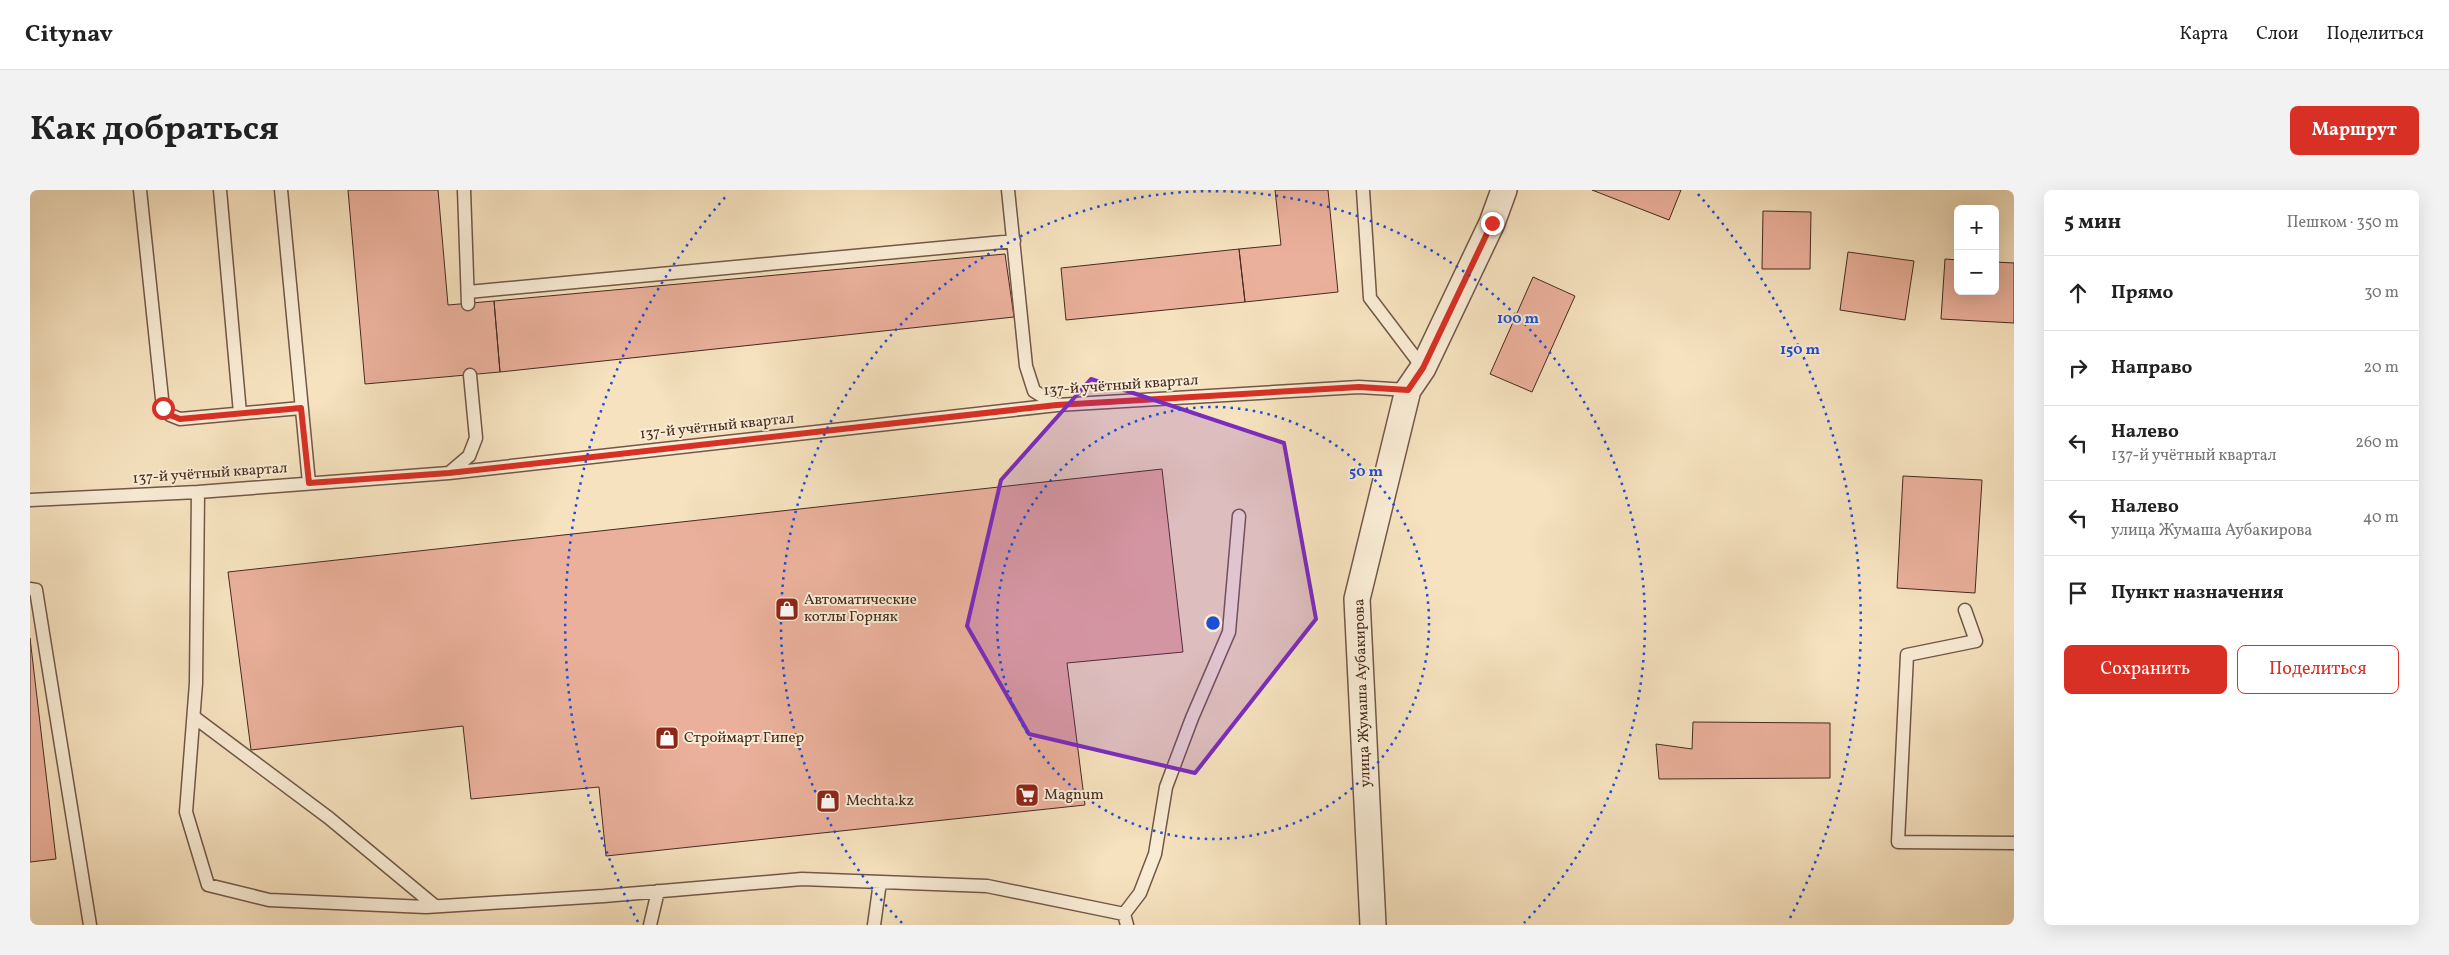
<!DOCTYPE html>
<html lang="ru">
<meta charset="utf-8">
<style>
body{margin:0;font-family:Vollkorn,serif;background:#f2f2f2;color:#222}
.controls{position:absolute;right:15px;top:15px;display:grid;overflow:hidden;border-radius:8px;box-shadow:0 5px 20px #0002}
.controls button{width:45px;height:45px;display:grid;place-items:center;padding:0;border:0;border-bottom:1px solid #e0e0e0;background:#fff;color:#222;font:25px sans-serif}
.stop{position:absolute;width:15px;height:15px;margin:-11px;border:4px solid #d93025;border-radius:50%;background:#fff}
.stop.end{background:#d93025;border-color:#fff;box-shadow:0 1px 5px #0008}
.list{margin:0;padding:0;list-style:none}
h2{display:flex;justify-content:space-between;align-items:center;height:65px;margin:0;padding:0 20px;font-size:21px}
h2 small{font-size:16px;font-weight:400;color:#767676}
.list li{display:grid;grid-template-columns:32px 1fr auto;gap:15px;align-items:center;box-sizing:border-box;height:75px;padding:0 20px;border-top:1px solid #e0e0e0}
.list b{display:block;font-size:19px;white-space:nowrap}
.list p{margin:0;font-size:16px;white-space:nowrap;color:#767676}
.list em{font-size:16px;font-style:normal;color:#767676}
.actions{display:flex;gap:10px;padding:15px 20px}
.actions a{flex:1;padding:11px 0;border:1px solid #d93025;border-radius:8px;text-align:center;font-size:18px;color:#d93025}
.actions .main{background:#d93025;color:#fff}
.icon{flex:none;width:28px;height:28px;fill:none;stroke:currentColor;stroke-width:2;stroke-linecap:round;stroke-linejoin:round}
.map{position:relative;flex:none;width:1984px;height:735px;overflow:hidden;border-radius:8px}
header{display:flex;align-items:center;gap:30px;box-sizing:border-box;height:70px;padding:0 25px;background:#fff;border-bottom:1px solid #e0e0e0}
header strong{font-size:24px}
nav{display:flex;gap:28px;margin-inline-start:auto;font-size:18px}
.intro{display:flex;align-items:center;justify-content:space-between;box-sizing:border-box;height:120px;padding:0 30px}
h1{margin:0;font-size:35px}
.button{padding:12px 22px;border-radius:8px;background:#d93025;color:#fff;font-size:18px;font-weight:700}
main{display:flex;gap:30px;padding:0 30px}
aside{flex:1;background:#fff;border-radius:8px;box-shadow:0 5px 20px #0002}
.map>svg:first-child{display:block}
.building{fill:#eab09b;stroke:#462a20}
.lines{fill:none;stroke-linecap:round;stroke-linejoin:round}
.service-casing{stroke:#725848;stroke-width:15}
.minor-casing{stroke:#725848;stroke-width:28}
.service{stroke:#f9ecd5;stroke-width:12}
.minor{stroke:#f9ecd5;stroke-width:25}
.route{stroke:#d93025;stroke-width:6}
.marked{fill:#7b2cbf;fill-opacity:0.2;stroke:#7b2cbf;stroke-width:4;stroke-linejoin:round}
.ring{fill:none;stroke:#1d4ed8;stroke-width:2.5;stroke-dasharray:2.5 5}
.labels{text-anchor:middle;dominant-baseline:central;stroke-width:4;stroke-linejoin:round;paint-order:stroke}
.street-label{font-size:15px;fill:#462a20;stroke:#f9ecd5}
.poi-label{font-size:15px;fill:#462a20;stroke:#f9ecd5;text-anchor:start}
.centre{fill:#1d4ed8;stroke:#f9ecd5;stroke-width:2.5}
.ring-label{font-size:15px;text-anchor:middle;font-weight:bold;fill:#1d4ed8;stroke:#f9ecd5;stroke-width:4;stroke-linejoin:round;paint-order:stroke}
</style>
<header>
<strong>Citynav</strong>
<nav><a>Карта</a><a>Слои</a><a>Поделиться</a></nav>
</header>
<div class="intro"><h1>Как добраться</h1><a class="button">Маршрут</a></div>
<main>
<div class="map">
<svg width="1984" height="735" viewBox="0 0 1984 735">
<rect width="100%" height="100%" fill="#f6e2bf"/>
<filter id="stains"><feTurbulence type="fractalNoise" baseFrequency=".004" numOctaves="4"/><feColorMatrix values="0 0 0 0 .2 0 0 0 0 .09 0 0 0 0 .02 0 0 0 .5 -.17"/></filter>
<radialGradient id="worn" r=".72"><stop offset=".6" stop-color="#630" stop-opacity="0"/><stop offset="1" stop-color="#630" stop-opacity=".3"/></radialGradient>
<path class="building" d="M318,0h90l10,115 46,-4 6,71 -135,12z
M1245,0h53l10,102 -93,10 -6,-53 42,-4z
M1562,0h89l-12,30z
M1733,21l48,1 -1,57h-48z
M1209,59l6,53 -179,18 -5,-52z
M1818,62l66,9 -9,59 -65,-10z
M975,64l9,63 -514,55 -6,-71z
M1915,69l13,1v31h37v-29l19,1v60l-73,-4z
M1503,87l42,19 -43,96 -42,-18z
M1132,279l21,183 -116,11 18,142 -479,51 -7,-69 -128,12 -8,-73 -212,24 -23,-178z
M1873,286l79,4 -7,113 -78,-5z
M0,448l26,221 -26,3z
M1663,532l137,1v55l-171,1 -3,-35 36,5z"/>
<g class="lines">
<g class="service-casing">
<path id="service" d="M110,0l23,218 7,7 10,4 121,-11
M190,0l20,223
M251,0l28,293
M434,0l4,114
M978,0l18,176 8,25 23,14
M1333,0l7,108 53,70
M438,102l546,-51
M419,283l20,-17 7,-18 -6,-63
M168,302l-2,191 -10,129 22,73 61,15 157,7 178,-11 198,-17 185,7 137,28 3,11
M0,310l168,-8 251,-19 608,-68 302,-18 49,3
M0,399l6,1 54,335
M1935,420l11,31 -69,14 -9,187 116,1
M164,527l135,101 106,88
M1094,724l16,-21 15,-39 11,-67 26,-69 37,-86 10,-116
M620,735l8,-34
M844,735l6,-43"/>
</g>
<g class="minor-casing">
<path id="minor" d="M1343,735l-16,-326 51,-209 15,-22 69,-145 12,-33"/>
</g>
<use href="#service" class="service"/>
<use href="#minor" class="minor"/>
</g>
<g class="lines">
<path class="route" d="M133,218l7,7 10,4 121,-11 8,75 140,-10 608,-68 302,-18 49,3 15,-22 69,-145"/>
</g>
<path class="marked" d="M1061,189l193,64 32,176 -121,154 -166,-39 -62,-108 34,-146z"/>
<g class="ring">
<circle cx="1183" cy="433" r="216"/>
<path d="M872 733A432 432 0 1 1 1494 733"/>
<path d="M608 732A648 648 0 0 1 698 4M1668 4A648 648 0 0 1 1758 732"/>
</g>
<defs>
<g id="shop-square" transform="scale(1.25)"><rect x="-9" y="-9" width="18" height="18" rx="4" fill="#8f2418" stroke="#f9ecd5"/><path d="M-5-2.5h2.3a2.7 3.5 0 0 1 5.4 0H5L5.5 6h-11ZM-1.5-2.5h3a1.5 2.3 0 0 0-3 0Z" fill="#fff"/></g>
<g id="supermarket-square" transform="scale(1.25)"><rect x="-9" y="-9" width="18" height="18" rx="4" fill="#8f2418" stroke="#f9ecd5"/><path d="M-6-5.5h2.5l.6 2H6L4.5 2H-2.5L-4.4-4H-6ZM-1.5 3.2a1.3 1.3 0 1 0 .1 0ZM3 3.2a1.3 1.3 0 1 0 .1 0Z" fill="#fff"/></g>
</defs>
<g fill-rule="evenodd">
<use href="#shop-square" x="757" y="419"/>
<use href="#shop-square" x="637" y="548"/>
<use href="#supermarket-square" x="997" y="605"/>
<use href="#shop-square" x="798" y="611"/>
</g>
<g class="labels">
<g class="street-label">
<text transform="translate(1091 196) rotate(-4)">137-й учётный квартал</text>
<text transform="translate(687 237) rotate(-6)">137-й учётный квартал</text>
<text transform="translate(180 284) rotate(-4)">137-й учётный квартал</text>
<text transform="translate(1333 503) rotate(-92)">улица Жумаша Аубакирова</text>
</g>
<g class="poi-label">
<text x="774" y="410">Автоматические<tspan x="774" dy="17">котлы Горняк</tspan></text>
<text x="654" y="548">Строймарт Гипер</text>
<text x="1014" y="605">Magnum</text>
<text x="816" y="611">Mechta.kz</text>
</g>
</g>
<circle cx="1183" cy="433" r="8" class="centre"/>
<g class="ring-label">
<text x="1488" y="133">100 m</text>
<text x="1770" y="164">150 m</text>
<text x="1336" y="286">50 m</text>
</g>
<rect width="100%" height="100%" filter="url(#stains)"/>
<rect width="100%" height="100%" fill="url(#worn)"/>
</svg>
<div class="controls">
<button>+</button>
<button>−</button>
</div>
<div class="stop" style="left:133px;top:218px"></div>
<div class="stop end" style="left:1462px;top:33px"></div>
</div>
<aside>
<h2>5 мин<small>Пешком · 350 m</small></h2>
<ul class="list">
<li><svg class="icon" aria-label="ahead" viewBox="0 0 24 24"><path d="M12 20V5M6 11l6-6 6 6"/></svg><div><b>Прямо</b></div><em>30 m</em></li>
<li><svg class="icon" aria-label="right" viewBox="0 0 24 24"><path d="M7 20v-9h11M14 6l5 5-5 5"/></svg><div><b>Направо</b></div><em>20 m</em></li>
<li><svg class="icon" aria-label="left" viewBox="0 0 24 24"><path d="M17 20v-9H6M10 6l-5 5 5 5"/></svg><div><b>Налево</b><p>137-й учётный квартал</p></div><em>260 m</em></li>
<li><svg class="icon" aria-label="left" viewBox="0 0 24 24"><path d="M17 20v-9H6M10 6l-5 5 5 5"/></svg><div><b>Налево</b><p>улица Жумаша Аубакирова</p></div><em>40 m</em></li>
<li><svg class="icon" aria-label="arrive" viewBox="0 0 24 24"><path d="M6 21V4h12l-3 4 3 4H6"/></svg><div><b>Пункт назначения</b></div></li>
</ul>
<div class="actions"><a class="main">Сохранить</a><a>Поделиться</a></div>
</aside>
</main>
